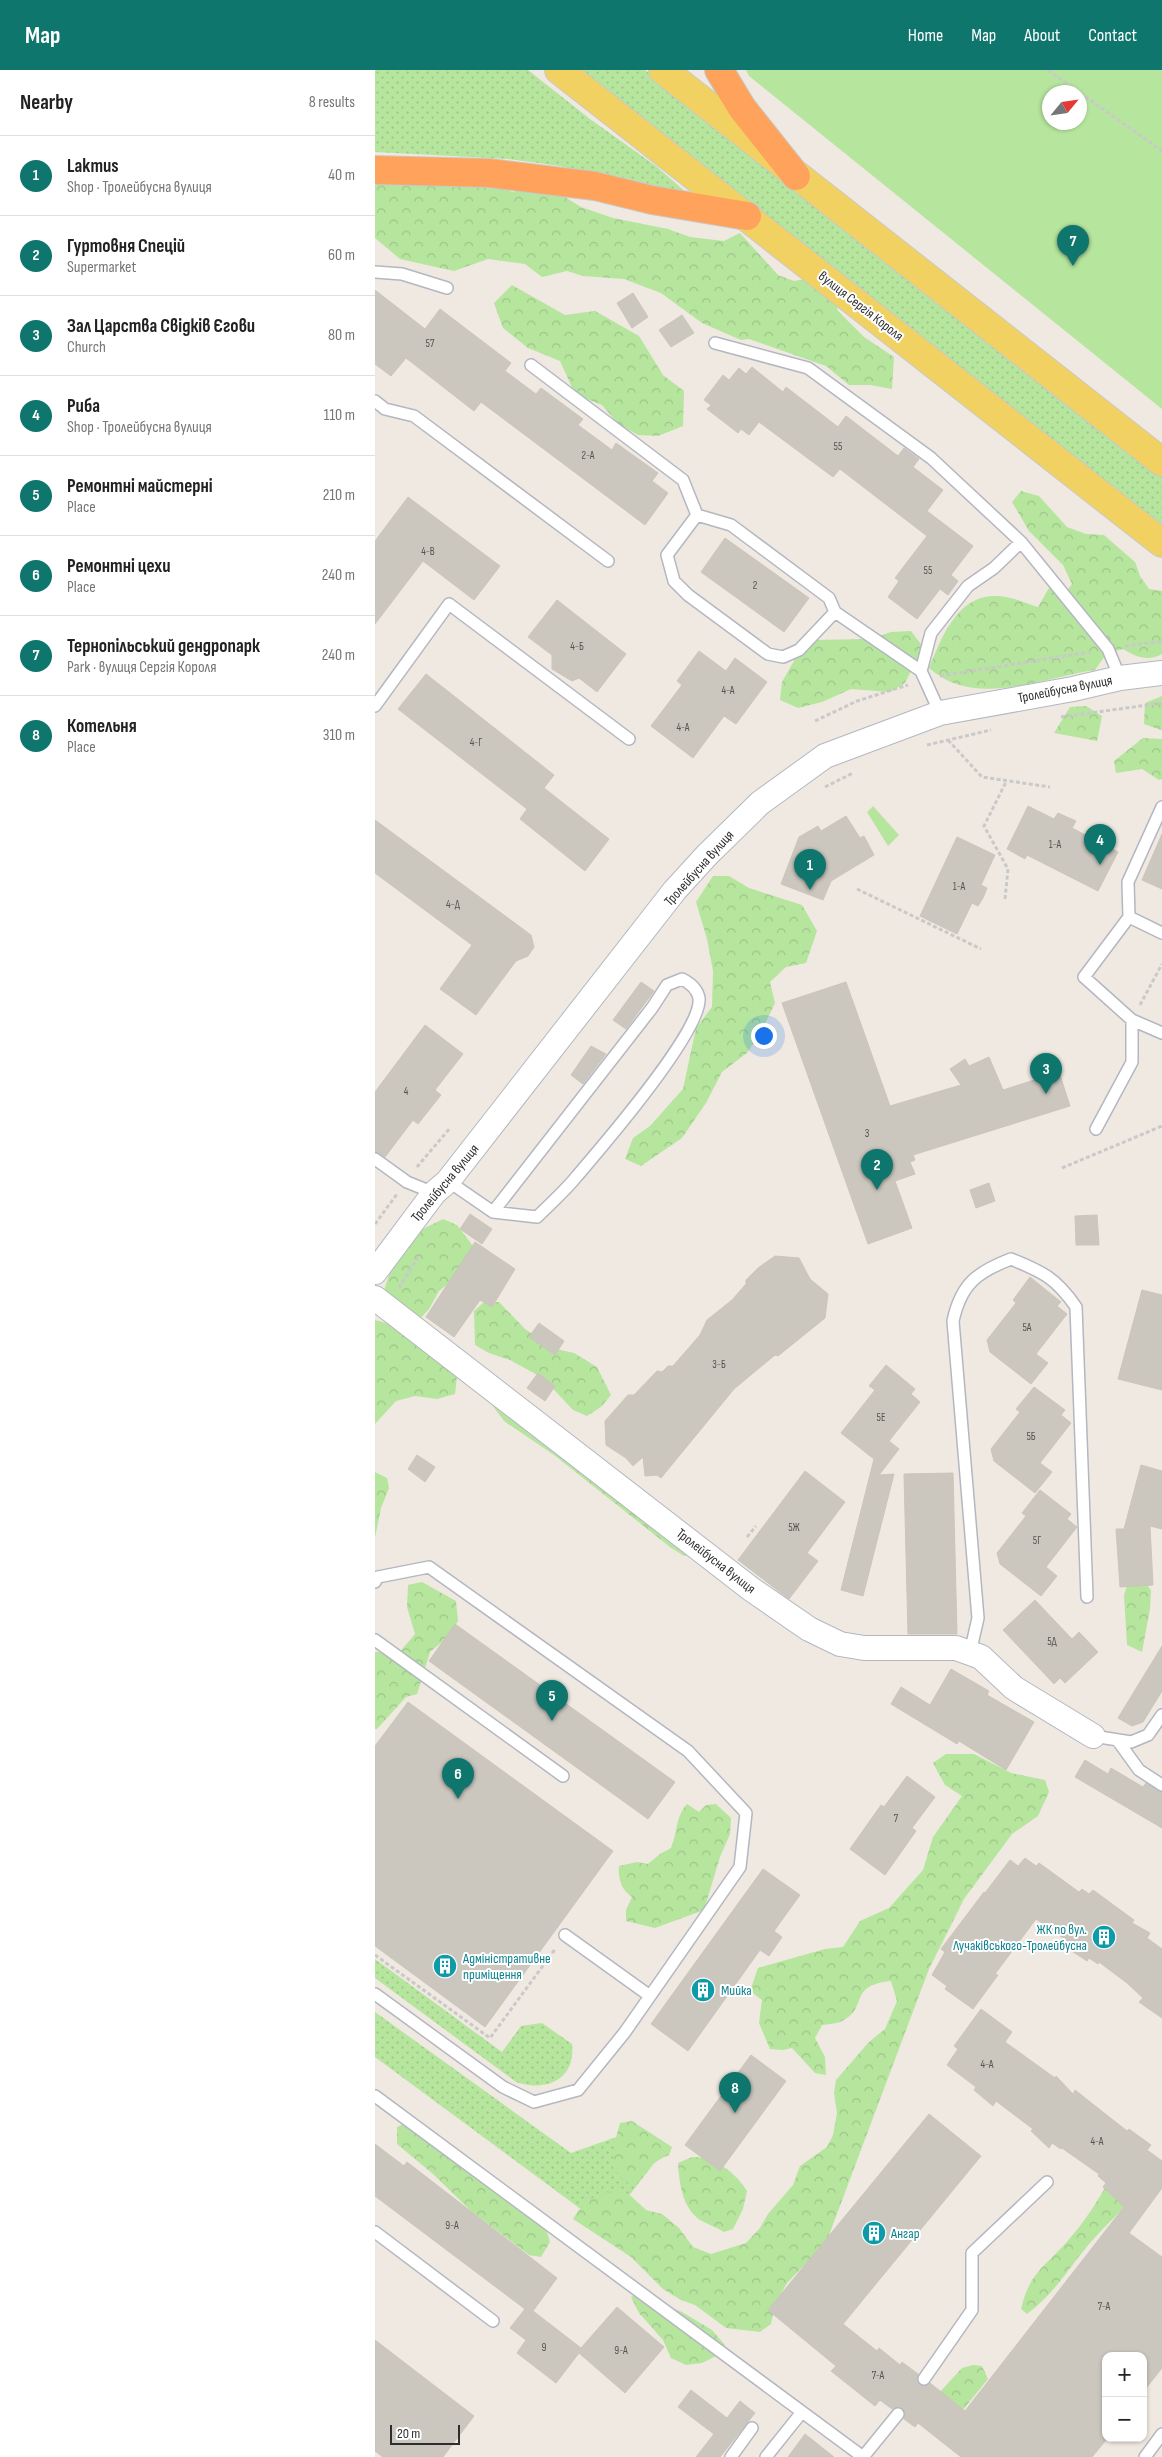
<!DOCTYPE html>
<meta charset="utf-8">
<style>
body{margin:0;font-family:"Sofia Sans Condensed",sans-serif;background:#f6f6f6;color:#222}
.controls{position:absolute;right:15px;bottom:15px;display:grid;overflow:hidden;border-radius:10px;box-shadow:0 1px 4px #0004}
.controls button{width:45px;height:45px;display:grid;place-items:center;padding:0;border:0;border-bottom:1px solid #e0e0e0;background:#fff;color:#222;font:25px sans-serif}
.compass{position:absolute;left:667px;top:15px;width:45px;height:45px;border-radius:50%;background:#fff;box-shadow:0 1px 4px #0004;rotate:61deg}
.scale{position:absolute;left:15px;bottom:12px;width:70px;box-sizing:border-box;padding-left:5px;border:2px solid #2e2e2e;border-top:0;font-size:14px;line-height:18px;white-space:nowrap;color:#2e2e2e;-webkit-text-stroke:4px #fff;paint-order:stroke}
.you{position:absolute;left:388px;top:965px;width:18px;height:18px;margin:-12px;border:4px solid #fff;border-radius:50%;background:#1a73e8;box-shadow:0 0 0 8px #1a73e833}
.badge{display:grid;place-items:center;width:32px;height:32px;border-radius:50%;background:#0f766e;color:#fff;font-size:16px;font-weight:700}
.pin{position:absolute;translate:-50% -41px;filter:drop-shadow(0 1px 2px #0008)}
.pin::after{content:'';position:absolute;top:26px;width:18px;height:15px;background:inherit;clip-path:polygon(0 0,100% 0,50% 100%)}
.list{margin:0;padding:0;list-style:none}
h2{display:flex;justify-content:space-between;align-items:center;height:65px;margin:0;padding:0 20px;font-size:21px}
h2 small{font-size:16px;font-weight:400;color:#767676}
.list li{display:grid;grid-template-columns:32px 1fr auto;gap:15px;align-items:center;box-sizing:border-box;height:80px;padding:0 20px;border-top:1px solid #e0e0e0}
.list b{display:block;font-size:19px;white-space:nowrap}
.list p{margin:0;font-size:16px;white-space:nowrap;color:#767676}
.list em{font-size:16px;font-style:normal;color:#767676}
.map{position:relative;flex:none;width:787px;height:2387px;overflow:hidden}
header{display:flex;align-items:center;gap:30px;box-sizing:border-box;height:70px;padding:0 25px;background:#0f766e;color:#fff}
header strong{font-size:24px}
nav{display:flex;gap:28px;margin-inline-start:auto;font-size:18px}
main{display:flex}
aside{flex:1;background:#fff}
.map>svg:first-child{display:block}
.grass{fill:url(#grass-dots)}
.forest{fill:url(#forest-crowns)}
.park{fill:#b6e59e;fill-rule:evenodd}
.building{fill:#cbc7bf;stroke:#cbc5ba}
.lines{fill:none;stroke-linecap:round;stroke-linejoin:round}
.lane-casing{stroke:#b4b7c1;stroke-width:14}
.street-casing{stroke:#b4b7c1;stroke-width:26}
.primary-casing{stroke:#c9c9c9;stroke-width:30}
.highway-casing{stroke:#c9c9c9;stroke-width:30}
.path{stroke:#c9c9c9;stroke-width:3;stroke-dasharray:4 2.5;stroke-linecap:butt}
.lane{stroke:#fff;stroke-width:11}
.street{stroke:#fff;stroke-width:24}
.primary{stroke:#f2d163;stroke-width:28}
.highway{stroke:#ffa35c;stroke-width:28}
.labels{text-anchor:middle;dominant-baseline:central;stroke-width:4;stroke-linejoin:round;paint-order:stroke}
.number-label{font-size:11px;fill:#555452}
.street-label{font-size:14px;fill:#2e2e2e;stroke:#fff}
.culture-label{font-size:14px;fill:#0d838f;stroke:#fff;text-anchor:start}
</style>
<header>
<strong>Map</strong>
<nav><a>Home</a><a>Map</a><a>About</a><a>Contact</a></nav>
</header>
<main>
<aside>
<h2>Nearby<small>8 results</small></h2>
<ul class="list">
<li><span class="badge">1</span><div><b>Lakmus</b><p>Shop · Тролейбусна вулиця</p></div><em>40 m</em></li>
<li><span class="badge">2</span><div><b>Гуртовня Спецій</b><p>Supermarket</p></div><em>60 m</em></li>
<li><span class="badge">3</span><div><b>Зал Царства Свідків Єгови</b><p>Church</p></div><em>80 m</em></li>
<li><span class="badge">4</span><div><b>Риба</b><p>Shop · Тролейбусна вулиця</p></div><em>110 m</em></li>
<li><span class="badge">5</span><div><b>Ремонтні майстерні</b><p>Place</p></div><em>210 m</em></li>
<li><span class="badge">6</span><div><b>Ремонтні цехи</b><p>Place</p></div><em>240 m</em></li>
<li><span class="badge">7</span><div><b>Тернопільський дендропарк</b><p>Park · вулиця Сергія Короля</p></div><em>240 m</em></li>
<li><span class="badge">8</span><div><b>Котельня</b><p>Place</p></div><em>310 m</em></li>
</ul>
</aside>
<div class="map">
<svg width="787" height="2387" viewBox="0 0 787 2387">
<defs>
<pattern id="grass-dots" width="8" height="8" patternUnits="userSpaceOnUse" patternTransform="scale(1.25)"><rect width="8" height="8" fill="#b6e59e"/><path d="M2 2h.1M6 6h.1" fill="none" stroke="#9dc588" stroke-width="1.8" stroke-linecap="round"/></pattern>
<pattern id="forest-crowns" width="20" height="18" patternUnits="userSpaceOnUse" patternTransform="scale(1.25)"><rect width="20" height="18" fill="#b6e59e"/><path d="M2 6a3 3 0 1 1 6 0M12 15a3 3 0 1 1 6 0" fill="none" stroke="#9dc588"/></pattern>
</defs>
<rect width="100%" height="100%" fill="#efe9e1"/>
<path class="grass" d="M0,0h153l62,49 66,47 40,35 -73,-16 -63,-19 -52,-7 -133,-7z
M206,0h64l517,404v51z
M0,1889l127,93 19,-26 21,-3 30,21c4,36 -26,48 -56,38l-141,-104z
M0,1942l196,141 54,-19 33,24 -53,69 -230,-170z"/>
<path class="forest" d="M112,106l25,16 32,-8 37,23 32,11 55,11 22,8 34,4 16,-8 38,42 16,6 18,-3 23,20 3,13 26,26 30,20 -2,32 -22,-4h-21l-23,-19 -77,-27 -8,1 -39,-17 -41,-30 -37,-14 -41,-3 -16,-5 -25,6 -17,-13 -37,-5 -34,12 -54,-12 -25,-21v-56z
M137,215l53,30 30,-4 44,25 24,39 21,16 -1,35 -25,10 -20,-1 -20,-11 -16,-19 -27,-11 -15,-33 -32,-13 -25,-20 -9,-25z
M646,421l18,5 28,31 19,7 18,1 31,27 5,14 9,13 13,2v63c-14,8 -26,3 -39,-5l-16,4 -12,17c-53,8 -121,39 -166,-2 12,-29 27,-70 63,-72 16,-1 31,6 46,11l15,-26 13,11 6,-8 -9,-19 -34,-34 -17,-29z
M536,561l12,16 -18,36 -15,9 -39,-3 -29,13 -24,6 -18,-8 2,-18 21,-37 10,-5 57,-1 21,-7z
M787,626v33l-1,1 -17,-6 1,-21z
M711,636l16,10 -5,25 -43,-8 16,-26z
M768,668l19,1v40l-3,1 -17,-11 -26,4 -2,-12z
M338,806h16l20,12 53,17 15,26 -11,32 -20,4 -16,15 5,21 -13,27 -15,23 -25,19 -16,31 -24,35 -41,28 -16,-7 8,-21 17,-12 33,-37 13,-61 16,-21 1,-36 -6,-32 -11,-37z
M68,1149l14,6 16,21 -20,34 -14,11 -10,18 -11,12 -34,-30 6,-20 31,-41z
M109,1232h15l26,27 31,20 18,4 23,14 14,28 -10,12 -14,9 -14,-6 -30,-32 -33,-18 -21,-7 -14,-8 -1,-34z
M0,1250l15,4 67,52 -2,18 -18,5 -22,-3 -19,5 -21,23z
M123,1324l197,161 -11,1 -14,-9 -116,-92 -50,-34 -12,-16z
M0,1402l12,6 2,10 -8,20 -6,30z
M756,1504l9,2 11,14 -1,19 -8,43 -15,-7 -3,-50z
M47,1512l34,19 2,20 -10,16 -18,15 -13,42 -11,3 -29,32h-2v-77l23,2 17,-20 -8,-27 1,-22z
M571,1684h28l37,19 34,7 4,12 -11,24 -26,18 -48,65 -35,70 -103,274 -39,40 -12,21 -4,20 -11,8 -34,-4 -31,-23 -14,-5 -18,-11 -32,-32 -58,-38c13,-21 22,-25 47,-29l11,6 15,14 16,4 17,14 14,19 18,7 35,-11 14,-15 8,-14 25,-29 7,-19 27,-19 6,-12 4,-22 -3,-20 2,-13 33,-38 16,-13 12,-28 -6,-20c-45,5 -21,26 -49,40 -6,3 -14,3 -20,4l-7,13 10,19 1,18 -11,-2 -23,-25 -9,2 -13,-1 -11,-26 3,-23 -12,-9 8,-23 67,-19 18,-2 17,-26 29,-13 34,-38 10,-33 29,-41 -17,-11 -12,-22z
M312,1734l12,8 7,-7 10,-1 15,14 -1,16 -10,23 -16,53 -49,18 -29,-7v-11l6,-13c-11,-8 -14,-18 -13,-31l18,-4 11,2 12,-10 11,-6c7,-17 4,-30 16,-44z
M257,2051l40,26 -3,8c-16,6 -25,17 -34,32l-13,-8 -9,-11 1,-23 6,-22z
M32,2052l137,100 6,20 -9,15 -12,-2 -58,-44 -38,-37 -36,-30v-17z
M317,2087c23,-1 44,16 55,34l-4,18 -10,20 -9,3c-8,-5 -17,-8 -24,-12 -18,-12 -21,-39 -22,-57z
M731,2116l25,13c-10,13 -21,22 -32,34 -27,28 -39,56 -72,81l-6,-5c9,-39 27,-44 50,-72 14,-16 25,-34 35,-51z
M262,2223l45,19 30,18 13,15 -7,10 -16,8 -16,2 -15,-7 -8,-18 -24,-27 -8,-16z
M598,2295l9,1 6,13 -26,32 -23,-18 23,-25z"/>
<path class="park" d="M371,0h416v339l-413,-333zM674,22h30v30h-30z
M498,736l26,29 -11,11 -21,-34z"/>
<path class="building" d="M0,220l50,39 15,-20 71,54 -6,8 31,23 5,-6 42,31 -5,6 34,25 4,-7 42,30 -6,8 16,12 -23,32 -164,-123 -7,9 -68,-53 -15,18 -16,-12z
M258,223l15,24 -16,11 -15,-25z
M307,245l12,18 -23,14 -12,-17z
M377,297l31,25 3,-5 52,40 8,-11 52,40 6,-8 15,11 -6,8 30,23 -16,21 46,35 -22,29 7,6 -10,14 -8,-6 -23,30 -29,-22 11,-16 -4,-3 32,-42 -87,-67 -7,8 -74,-55 -10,13 -8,-6 -3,4 -31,-24 4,-4 -7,-5 19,-25 6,5 10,-12 7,6z
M33,427l92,69 -26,34 -51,-39 -48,63v-83z
M350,468l84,60 -25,34 -83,-60z
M182,530l69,54 -29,38 -18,-14 -7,3 -20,-12v-14l-24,-18z
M324,581l27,20 9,-13 32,24 -31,42 -12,-8 -31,42 -42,-32 31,-41 -5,-4z
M51,604l128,101 -10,13 65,51 -24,32 -65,-52 7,-10 -129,-100z
M653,736l26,13 4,-6 18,8 -4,7 46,24 -20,39 -71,-36 -2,4 -18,-10z
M471,746l14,22 4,-2 10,19 -43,26 -8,19 -42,-16 18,-47 19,-11 3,5z
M0,750l156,115 3,12 -6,9 -12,5 -40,54 -36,-26 32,-44 -97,-72z
M787,764v55l-20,-9z
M582,767l38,18 -14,30 6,3 -4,10 -5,8 -6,-3 -15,31 -37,-18z
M266,912l13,9 -28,38 -13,-9z
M471,912l44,124 71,-21 -11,-16 15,-10 4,7 20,-9 14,33 56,-18 11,34 -157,49 2,5 -5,2 5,12 -20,7 17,47 -44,16 -86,-241z
M50,955l38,29 -28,36 6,5 -23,29 -5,-4 -28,37 -10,-5v-60z
M216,976l15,8 -23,30 -12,-9z
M614,1113l6,18 -19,7 -6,-18z
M95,1144l22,15 -10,15 -22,-15z
M722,1145l2,30h-23l-1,-29z
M100,1172l40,27 -23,38 -12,-7 -26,37 -28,-20z
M400,1186l24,2 11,21 18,15 -3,24 -47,38 -3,-1 -41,34 -73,89 -4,-3 -12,1 -2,-19 -10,9 -7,-8 -20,-13 -1,-24 23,-26h6l23,-24 5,1 6,-6h5l27,-31 7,-15 25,-20 14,-16v-4l12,-12z
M655,1207l31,25 -4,4 10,8 -31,40 12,9 -17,21 -41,-32 -3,-12 29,-37 -3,-3z
M767,1220l20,5v95l-44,-11z
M164,1253l25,18 -9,14 -26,-18z
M511,1295l29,24 -4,5 9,8 -31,39 10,8 -20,26 15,-1 -31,122 -22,-6 33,-131 -33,-26 34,-43 -6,-4z
M163,1303l17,13 -10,15 -18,-13z
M659,1317l31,23 -4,5 10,8 -31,40 12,9 -17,21 -41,-32 -3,-12 29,-37 -4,-3z
M42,1385l18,12 -10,15 -17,-13z
M766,1395l21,6v58l-12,-3 3,59 -33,2 -4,-58h8z
M430,1401l40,31 -38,51 11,8 -29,38 -51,-39z
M578,1403l4,161h-49l-4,-160z
M665,1420l31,24 -4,5 10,8 -31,40 11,9 -16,20 -41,-32 -3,-11 29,-37 -4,-3z
M660,1530l37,39 7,-7 19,20 -33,31 -5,-5 -6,6 -51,-54z
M80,1554l220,158 -27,37 -219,-158z
M787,1576v45l-19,31 -11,4 -14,-8z
M576,1599l38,22 -2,4 47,27 -28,48 -47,-29 -2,3 -66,-40 10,-17 29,18z
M33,1632l205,149 -128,176 -110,-81v-200z
M710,1690l23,14 3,-6 32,19 3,-4 16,9v36l-87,-51z
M532,1706l28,21 -23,31 4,3 -31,44 -35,-26 31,-44 3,2z
M650,1788l11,8 3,-3 40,29 3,-3 7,5 4,-4 41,30 -2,3 18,10 -3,5 15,11v69l-23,-16 4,-4 -16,-15 -28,-21 -1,2 -9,-6 -2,3 -20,-13 3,-5 -34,-24 -41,55 3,1 -25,34 -28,-20 2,-3 -15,-11 13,-23 -4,-3 43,-57 1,1 25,-33 8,6z
M388,1799l37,26 -26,36 8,6 -13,19 -9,-6 -72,101 -37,-27z
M606,1939l31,23 -7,10 50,36 1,-2 17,18 2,-4 52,41 2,-2 22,16 -4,5 15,11v27l-33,45 33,24v111l-19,24v-36h-37v84l-14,17h-131l-43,-34 -3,4 -11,-8 1,-7 -3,-4 -6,-1 -4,2 -12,-9 -5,6 -44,-35 5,-5 -68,-56 161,-196 52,42 -138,168 34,27 2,-3 21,17 2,-3 16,12 -1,5 2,6 5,1 6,-3 35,28 159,-204 -21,-20 3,-4 -8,-7 1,-2 -37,-26 -1,1 -9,-6 -3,5 -18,-17 2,-2 -37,-28 -3,5 -19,-16 2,-3 -29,-22 11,-16 -4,-3z
M376,1985l35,26 -66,90 -35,-26z
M0,2074l29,22 3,-4 150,116 -24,33 48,37 36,-41 47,40 -39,46 -46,-40 -23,30 -39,-30 9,-13 -16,-12 15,-19 -150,-113z
M0,2270l99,76 -31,41h-60l-8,-6z
M316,2320l36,28 13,-17 15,12 -35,44h-24l18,-23 -36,-27z
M430,2364l29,23h-46z"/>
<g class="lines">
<g class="lane-casing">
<path id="lane" d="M0,202l27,2 45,14
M340,273l93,25 123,90 90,84 87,107 12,29
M156,295l152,115 14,35
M0,331l10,8 29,7 194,145
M322,445l-30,40 7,26 14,14 80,59 15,3 16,-7 36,-38 86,59 19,42
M322,445l34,10 98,73 6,14
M546,601l10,-38 37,-47 26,-18 27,-26
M0,636l74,-102 180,135
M787,737l-34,75 1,35 -45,60 48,43 30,13
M754,847l33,16
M721,1059l36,-67v-42
M0,1089l32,23 27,11
M73,1111l45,31 44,5c13,-13 28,-26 40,-41 24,-28 126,-146 122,-178 -2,-10 -9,-15 -17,-19l-15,6 -15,23 -159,204
M0,1512l3,-5 51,-10 259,184 58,62 -6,54 -115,165 -47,58 -44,12 -31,-15 -128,-93
M0,1570l188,136
M595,1583l8,-35 -25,-297c8,-37 24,-49 58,-62 32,13 45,19 65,48l11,290
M718,1666l38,6 17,-7 14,-20
M743,1671l21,29 23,15
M190,1865l85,61
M0,2026l488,361
M0,2162l118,89
M549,2309l48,-69v-57l75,-71
M356,2387l21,-29
M391,2387l36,-45
M488,2387l35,-43
M770,2387l17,-23"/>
</g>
<g class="street-casing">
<path id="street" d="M0,1202l59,-79 14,-12 227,-291 32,-35 53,-52 65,-47 115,-43 133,-24 47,-11 42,-5
M0,1228l376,291 58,40 31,15 24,4h92l25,9 33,31 79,48"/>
</g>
<g class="primary-casing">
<path id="primary" d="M184,0l603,473
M288,0l499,392"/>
</g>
<g class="highway-casing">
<path id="highway" d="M344,0l23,38 54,68
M0,100l114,3 106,13 57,14 95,16"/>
</g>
<path class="path" d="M673,0l114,81
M750,576l37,-5
M565,606l150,-24
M686,647l101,-14
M440,651l42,-20 51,-16
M573,670l34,37 68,10
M552,675l64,-15
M450,717l28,-14
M482,819l124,60
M630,829l3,-30 -24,-43 22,-44
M765,935l22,-41
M42,1097l33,-39
M687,1098l100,-42
M0,1154l22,-30
M24,1218l19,-31
M372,1467l9,-11
M0,1885l115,83 66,-90"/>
<use href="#lane" class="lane"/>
<use href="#street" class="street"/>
<use href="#primary" class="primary"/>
<use href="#highway" class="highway"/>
</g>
<defs>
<g id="building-disc" transform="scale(1.25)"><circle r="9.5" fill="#0f9aa8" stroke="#fff"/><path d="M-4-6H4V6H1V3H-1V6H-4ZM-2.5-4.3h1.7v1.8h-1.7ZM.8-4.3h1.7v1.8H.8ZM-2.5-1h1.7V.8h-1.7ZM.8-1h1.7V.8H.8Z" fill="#fff"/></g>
</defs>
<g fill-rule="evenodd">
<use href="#building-disc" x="729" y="1867"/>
<use href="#building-disc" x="70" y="1896"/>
<use href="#building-disc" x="328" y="1920"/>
<use href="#building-disc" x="499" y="2163"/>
</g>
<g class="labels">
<g class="number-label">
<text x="55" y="273">57</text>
<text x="463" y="376">55</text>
<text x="213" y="385">2-А</text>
<text x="53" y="481">4-В</text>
<text x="553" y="500">55</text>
<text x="380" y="515">2</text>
<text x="202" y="576">4-Б</text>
<text x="353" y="620">4-А</text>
<text x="308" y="657">4-А</text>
<text x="101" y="672">4-Г</text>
<text x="680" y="774">1-А</text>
<text x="584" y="816">1-А</text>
<text x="78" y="834">4-Д</text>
<text x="31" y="1021">4</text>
<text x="492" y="1063">3</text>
<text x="652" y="1257">5А</text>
<text x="344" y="1294">3-Б</text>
<text x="506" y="1347">5Е</text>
<text x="656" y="1366">5Б</text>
<text x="419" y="1457">5Ж</text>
<text x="662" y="1470">5Г</text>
<text x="677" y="1571">5Д</text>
<text x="521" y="1748">7</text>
<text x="612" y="1994">4-А</text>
<text x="722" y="2071">4-А</text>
<text x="77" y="2155">9-А</text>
<text x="729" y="2236">7-А</text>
<text x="169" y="2277">9</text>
<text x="246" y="2280">9-А</text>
<text x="503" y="2305">7-А</text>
</g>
<g class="street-label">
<text transform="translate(486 236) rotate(38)">вулиця Сергія Короля</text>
<text transform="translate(690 619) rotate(-11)">Тролейбусна вулиця</text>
<text transform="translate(324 798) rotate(-48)">Тролейбусна вулиця</text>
<text transform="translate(70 1113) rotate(-50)">Тролейбусна вулиця</text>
<text transform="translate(341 1491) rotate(38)">Тролейбусна вулиця</text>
</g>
<g class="culture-label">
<text x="712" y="1859" text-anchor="end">ЖК по вул.<tspan x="712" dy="16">Лучаківського-Тролейбусна</tspan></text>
<text x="88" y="1888">Адміністративне<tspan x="88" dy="16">приміщення</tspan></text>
<text x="346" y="1920">Мийка</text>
<text x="516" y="2163">Ангар</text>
</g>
</g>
</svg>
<div class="controls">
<button>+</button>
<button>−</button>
</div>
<svg class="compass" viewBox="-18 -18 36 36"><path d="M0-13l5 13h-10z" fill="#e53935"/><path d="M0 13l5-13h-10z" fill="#767676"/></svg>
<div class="scale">20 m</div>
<div class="you"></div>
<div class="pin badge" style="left:435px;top:820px">1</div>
<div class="pin badge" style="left:502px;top:1120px">2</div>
<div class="pin badge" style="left:671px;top:1024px">3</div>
<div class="pin badge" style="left:725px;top:795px">4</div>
<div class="pin badge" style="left:177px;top:1651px">5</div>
<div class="pin badge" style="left:83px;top:1729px">6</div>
<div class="pin badge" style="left:698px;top:196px">7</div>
<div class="pin badge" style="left:360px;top:2043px">8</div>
</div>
</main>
